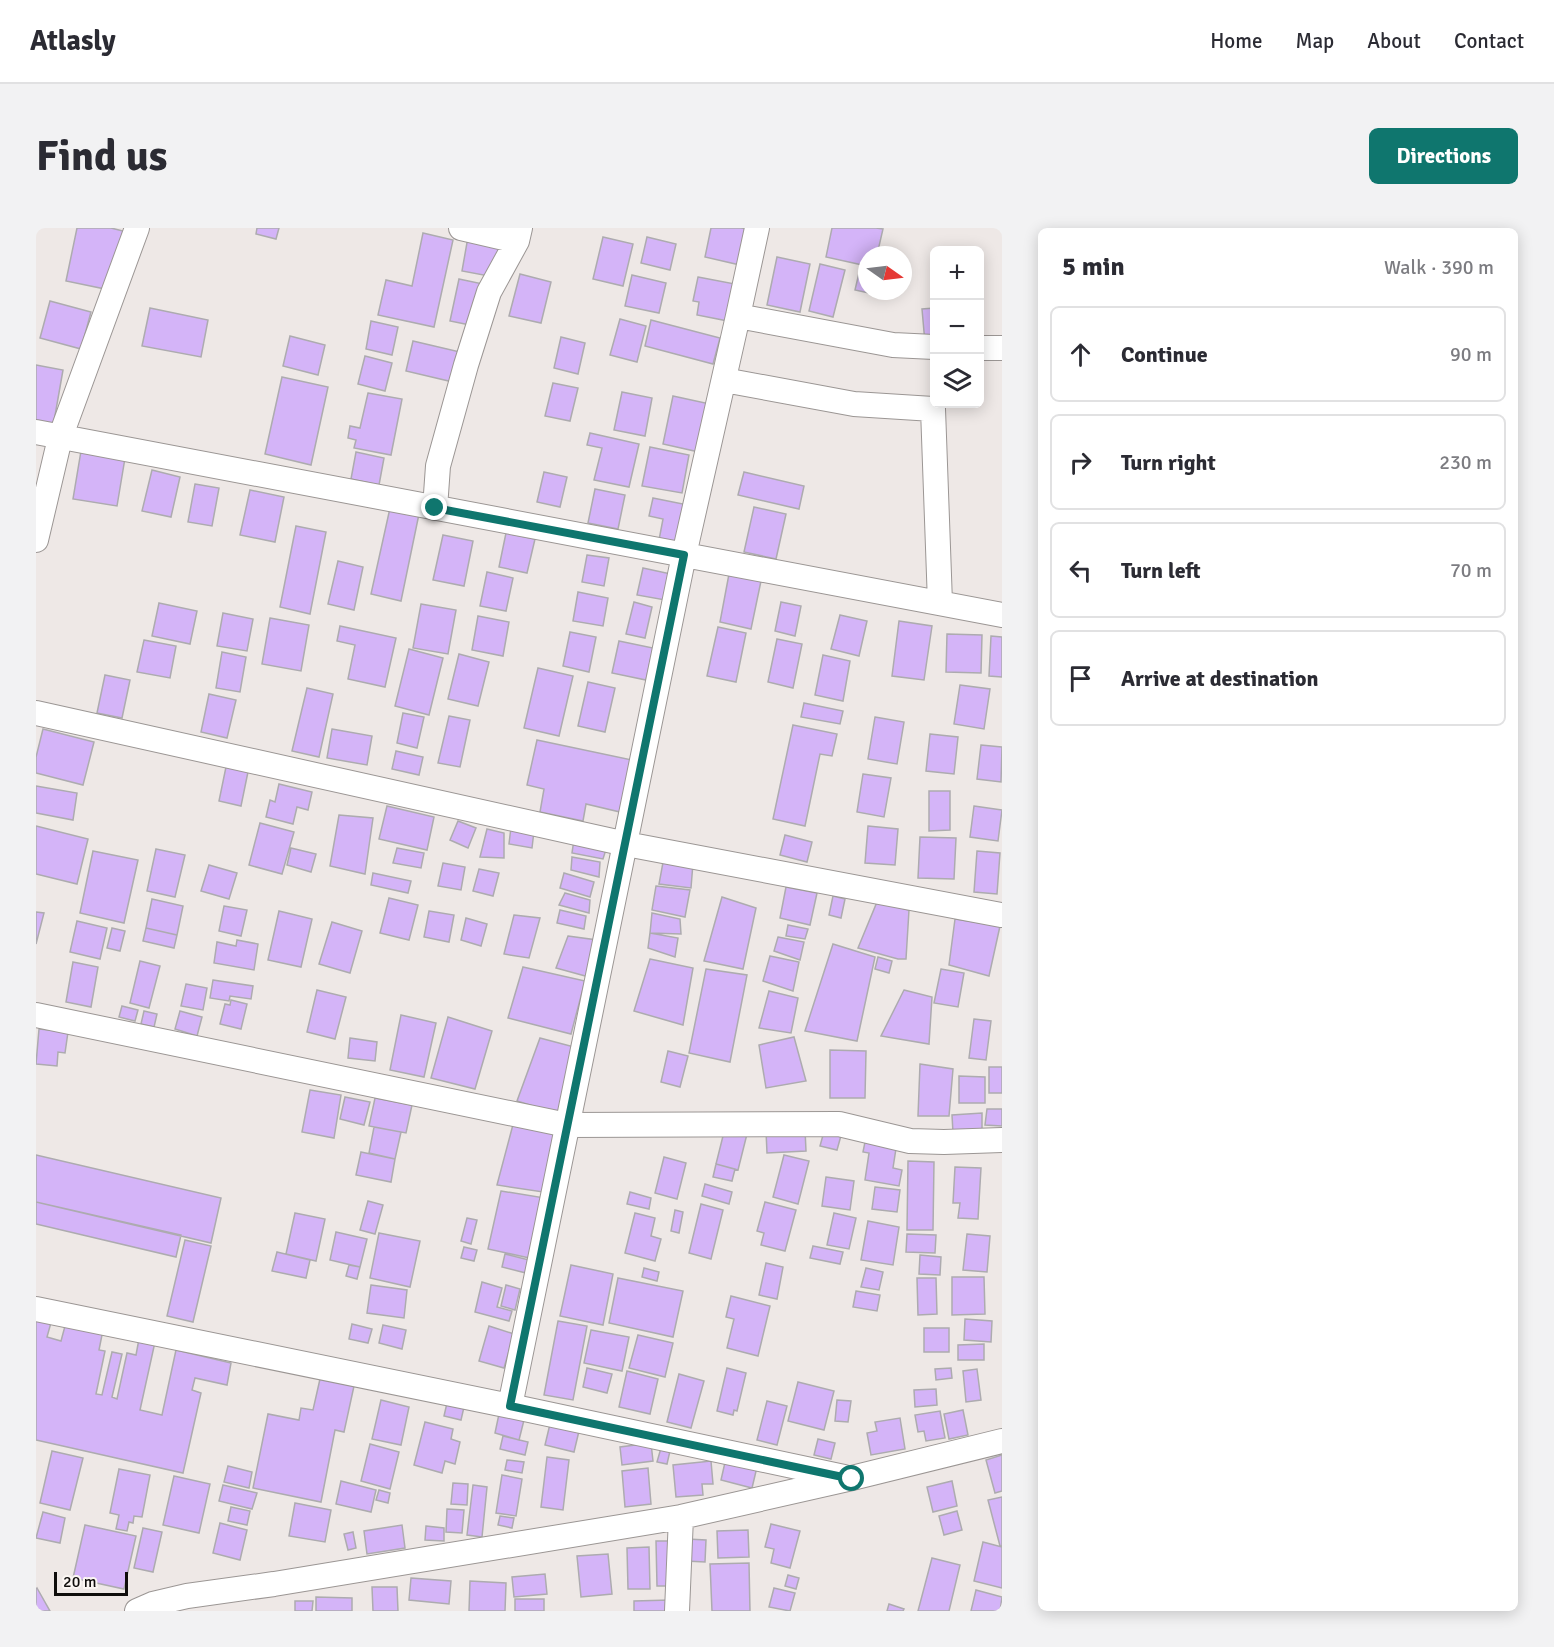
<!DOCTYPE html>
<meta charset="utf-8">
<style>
body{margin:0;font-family:Signika,sans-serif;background:#f2f2f3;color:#2b2b33}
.controls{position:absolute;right:18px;top:18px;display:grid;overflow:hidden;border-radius:9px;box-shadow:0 3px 15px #0003}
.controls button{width:54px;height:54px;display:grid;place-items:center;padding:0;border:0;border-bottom:2px solid #e1e1e2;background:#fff;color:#2b2b33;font:30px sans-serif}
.compass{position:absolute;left:822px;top:18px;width:54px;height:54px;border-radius:50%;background:#fff;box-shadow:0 3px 15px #0003;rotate:104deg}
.scale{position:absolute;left:18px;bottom:15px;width:74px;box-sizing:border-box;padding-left:6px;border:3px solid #0f0d0c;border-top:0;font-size:16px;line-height:21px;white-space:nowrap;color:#0f0d0c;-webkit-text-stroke:4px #fbf6f3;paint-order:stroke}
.stop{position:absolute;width:18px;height:18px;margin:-14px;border:4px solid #0f766e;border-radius:50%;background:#fff}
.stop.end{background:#0f766e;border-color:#fff;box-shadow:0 2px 6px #0008}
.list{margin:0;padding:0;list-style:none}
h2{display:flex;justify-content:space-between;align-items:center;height:78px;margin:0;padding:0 24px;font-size:26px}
h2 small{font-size:20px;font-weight:400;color:#7c7c81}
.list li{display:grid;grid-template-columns:39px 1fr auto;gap:18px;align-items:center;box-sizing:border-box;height:96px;margin:0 12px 12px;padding:0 12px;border:2px solid #e1e1e2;border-radius:9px}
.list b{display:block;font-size:22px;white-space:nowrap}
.list em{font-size:20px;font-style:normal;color:#7c7c81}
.icon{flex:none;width:33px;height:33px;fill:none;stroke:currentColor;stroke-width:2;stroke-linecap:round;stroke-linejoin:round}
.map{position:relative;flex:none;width:966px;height:1383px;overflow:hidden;border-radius:9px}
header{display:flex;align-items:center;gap:36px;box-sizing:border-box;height:84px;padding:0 30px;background:#fff;border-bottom:2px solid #e1e1e2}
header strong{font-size:28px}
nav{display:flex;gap:33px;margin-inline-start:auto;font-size:21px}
.intro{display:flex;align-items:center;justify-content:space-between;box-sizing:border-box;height:144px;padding:0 36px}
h1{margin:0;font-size:42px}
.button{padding:15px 27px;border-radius:9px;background:#0f766e;color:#fff;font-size:21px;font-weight:700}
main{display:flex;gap:36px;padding:0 36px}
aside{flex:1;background:#fff;border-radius:9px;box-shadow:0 3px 15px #0003}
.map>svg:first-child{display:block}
.building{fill:#d4b4f8;stroke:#adabaf;stroke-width:1.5}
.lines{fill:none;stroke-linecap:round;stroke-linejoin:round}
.minor-casing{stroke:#9b9694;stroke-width:26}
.minor{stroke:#fff;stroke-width:24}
.route{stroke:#0f766e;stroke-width:8}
</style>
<header>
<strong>Atlasly</strong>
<nav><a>Home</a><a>Map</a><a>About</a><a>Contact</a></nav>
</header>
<div class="intro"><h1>Find us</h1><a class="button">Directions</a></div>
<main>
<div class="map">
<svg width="966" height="1383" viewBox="0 0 966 1383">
<rect width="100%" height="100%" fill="#eee8e6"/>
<path class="building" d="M41,0h34l12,3 -13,59 -44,-9z
M221,0h22l-3,11 -20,-5z
M675,0h30l6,1 -7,36 -35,-8z
M796,0h44l7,1 -6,26h-10v11l-41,-9z
M387,5l30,7 -19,87 -56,-12 8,-35 26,6z
M432,9l43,8 -17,32 -32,-6z
M567,9l30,7 -10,42 -30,-7z
M611,9l29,7 -6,26 -29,-7z
M741,29l33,7 -10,48 -33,-7z
M784,36l25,6 -12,47 -24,-6z
M823,45l8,2v16h26l-1,7 -37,-8z
M484,46l31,8 -10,41 -32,-7z
M596,47l34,8 -7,30 -34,-7z
M662,49l37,7 -7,37 -31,-6 2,-13 -6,-1z
M423,51l24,5 -8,42 -25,-5z
M14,73l41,11 -10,37 -41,-11z
M114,80l58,12 -7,37 -59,-11z
M898,80v34l-9,1 -3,-34z
M584,91l26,7 -9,36 -27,-7z
M615,92l69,18 -7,26 -68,-18z
M335,93l27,6 -6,28 -26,-6z
M254,108l35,9 -7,30 -35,-9z
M525,109l24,6 -7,31 -24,-6z
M377,113l47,11 -7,30 -47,-11z
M329,128l27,7 -7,28 -27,-7z
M0,137l27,5 -10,57 -17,-4z
M246,149l46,10 -17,78 -46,-11z
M517,155l25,5 -8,33 -25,-5z
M586,164l30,6 -7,38 -31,-6z
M332,165l34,6 -11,56 -37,-7 2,-8 -8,-2 2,-12 10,2z
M637,168l37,8 -11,48 -36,-8z
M554,205l49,11 -10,43 -35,-7 8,-32 -15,-3z
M47,211l44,7 -10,60 -44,-7z
M614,219l39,8 -7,38 -40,-7z
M320,224l28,6 -5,27 -28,-6z
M116,242l28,7 -9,40 -29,-6z
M508,244l23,5 -7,30 -23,-5z
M708,244l60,14 -5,23 -61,-14z
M159,256l24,4 -7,38 -24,-4z
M559,261l30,6 -7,34 -30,-6z
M214,262l34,7 -9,45 -35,-7z
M617,270l40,8 -9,39 -25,-5 4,-21 -14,-3z
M718,279l32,7 -10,45 -32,-7z
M354,280l29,6 -18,87 -30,-7z
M260,298l30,6 -16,82 -30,-7z
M470,305l29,6 -8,34 -28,-6z
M407,307l30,6 -9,45 -31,-6z
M551,327l22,3 -5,28 -22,-4z
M302,333l25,6 -9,43 -26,-6z
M607,340l28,6 -6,26 -28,-5z
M451,344l26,6 -7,33 -26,-5z
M693,346l32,7 -10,48 -31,-7z
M542,364l30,6 -5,28 -30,-5z
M598,374l18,5 -7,31 -19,-4z
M745,374l20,4 -6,30 -20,-5z
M123,375l38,8 -7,33 -38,-8z
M385,376l35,6 -8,44 -35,-6z
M187,385l30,6 -6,32 -30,-5z
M804,387l27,6 -8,35 -28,-7z
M442,388l31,6 -6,34 -31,-6z
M234,390l39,7 -8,46 -39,-7z
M863,393l33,5 -8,54 -32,-4z
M304,398l56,12 -11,49 -37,-8 7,-34 -18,-4z
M682,399l28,6 -10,49 -29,-6z
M534,404l26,5 -7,35 -26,-6z
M911,406l35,1 -1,38 -35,-1z
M955,408l11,1v40l-13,-1z
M741,411l25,5 -9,44 -25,-6z
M108,412l32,6 -6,32 -33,-6z
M583,413l34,7 -7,32 -34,-7z
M373,421l34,9 -14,57 -34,-9z
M186,424l24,5 -6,35 -24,-4z
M423,426l30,8 -11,44 -30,-7z
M787,427l27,6 -7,40 -28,-6z
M502,440l35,8 -14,60 -35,-8z
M69,447l25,5 -8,38 -25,-5z
M552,454l27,6 -10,44 -27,-6z
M924,457l30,4 -6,40 -30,-5z
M271,460l26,6 -14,63 -27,-6z
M173,466l27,6 -9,38 -26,-6z
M768,475l39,8 -3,13 -39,-7z
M367,485l21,4 -7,31 -20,-5z
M413,488l21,4 -10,47 -22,-4z
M839,489l29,5 -7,42 -29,-5z
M757,497l44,9 -5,22 -12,-2 -15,72 -32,-7z
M7,501l51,13 -11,43 -47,-12v-16z
M296,501l40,7 -5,29 -40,-7z
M894,506l28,3 -4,37 -28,-3z
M501,512l95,20 -12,52 -34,-8 -3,17 -43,-9 4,-23 -17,-4z
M945,517l21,2 -1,35 -24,-3z
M360,523l27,6 -4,18 -27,-6z
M191,534l22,5 -8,39 -22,-5z
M827,546l28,4 -7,39 -27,-5z
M243,556l33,8 -4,18 -11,-3 -4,17 -27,-7 4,-17 5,2z
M0,558l41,7 -4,27 -37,-7z
M893,563h21v39l-21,1z
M351,578l47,11 -7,33 -48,-11z
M938,578l28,4 -4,31 -28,-4z
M303,587l34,3 -8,56 -35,-8z
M422,593l18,7 -8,20 -18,-8z
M224,595l34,9 -12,42 -33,-9z
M0,598l52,13 -11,45 -41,-10z
M832,598l30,3 -3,36 -30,-2z
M475,599l23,4 -2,17 -23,-4z
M451,601l17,4v25l-24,-1z
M539,605l33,10 -5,16 -31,-6z
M749,607l27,7 -5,20 -27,-7z
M884,609l36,1 -2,41 -36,-1z
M255,620l25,6 -5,18 -24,-7z
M361,620l27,5 -3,15 -28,-5z
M120,621l29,6 -10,42 -28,-6z
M57,623l45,9 -14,63 -44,-10z
M941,623l23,2 -3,41 -23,-2z
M536,629l28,5 -1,15 -28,-7z
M628,629l29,6 -2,25 -32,-4z
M407,635l22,4 -4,23 -23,-4z
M173,637l28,8 -8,26 -28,-8z
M443,641l20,4 -6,23 -20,-5z
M337,645l38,8 -3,12 -37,-8z
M528,645l30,9 -4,15 -30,-9z
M620,658l34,4 -5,27 -33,-7z
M750,659l31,6 -7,32 -30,-7z
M529,665l25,7 -1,13 -30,-8z
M797,668l12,3 -4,19 -12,-3z
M686,669l34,11 -13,61 -39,-8z
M353,670l29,7 -9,35 -29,-7z
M116,671l31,7 -6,29 -31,-7z
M841,674l32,8 -3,49h-8l-40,-11z
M188,678l23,4 -6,26 -22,-5z
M524,682l26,6 -2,13 -27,-6z
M243,683l33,8 -11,48 -33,-7z
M393,683l25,4 -5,27 -25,-5z
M0,684l8,1 -8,31z
M616,685l28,6 1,15 -31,-1z
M478,687l26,3 -11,40 -25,-4z
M430,690l21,6 -6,22 -20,-6z
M919,691l45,7 -11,50 -40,-11z
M41,693l30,7 -7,31 -30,-7z
M296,694l30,9 -12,42 -31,-9z
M752,697l20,4 -3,10 -19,-3z
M76,700l13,3 -5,20 -13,-3z
M110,700l31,7 -3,13 -31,-7z
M614,705l28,5 -3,19 -27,-9z
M532,708l29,4 -8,37 -33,-9z
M742,709l26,5 -4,18 -26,-9z
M201,712l21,4 -4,26 -40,-7 3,-21 19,4z
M797,716l42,13 -18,84 -52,-10z
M734,728l29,6 -6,29 -30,-10z
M842,729l14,4 -3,12 -14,-4z
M614,731l43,9 -10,57 -49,-14z
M104,733l20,5 -11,42 -19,-5z
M37,734l25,5 -7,40 -25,-5z
M487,739l62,14 -14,53 -63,-16z
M670,741l41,6 -17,87 -41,-9z
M905,741l23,4 -6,34 -24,-4z
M177,752l40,6 -2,13 -21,-3 -1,5 -19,-3z
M150,756l21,4 -4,22 -22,-4z
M281,762l29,7 -11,42 -28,-7z
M868,762l28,7 -3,47 -48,-8z
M733,763l29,7 -7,35 -32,-5z
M195,772l16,4 -6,25 -21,-5 5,-20 5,1z
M86,778l16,4 -3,11 -16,-4z
M108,783l13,3 -3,13 -13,-3z
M144,783l22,6 -5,19 -22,-7z
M365,787l35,8 -12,54 -34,-7z
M412,789l44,14 -17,58 -44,-11z
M938,791l17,2 -5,39 -17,-2z
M3,801l29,3 -3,21 -7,-1 -1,14 -21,-2z
M758,809l12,44 -40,7 -7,-43z
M314,810l27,4 -2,19 -27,-3z
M504,810l38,10 -16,67 -45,-14z
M794,822l36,1 -1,47h-35z
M632,823l20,5 -8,31 -19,-5z
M884,836l33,5 -4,47h-31z
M953,839h13v26h-13z
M923,848l26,1v26h-26z
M274,862l31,5 -7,43 -32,-6z
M309,869l25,5 -6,23 -24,-6z
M339,870l37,7 -6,28 -37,-7z
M951,881h15v17l-17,-1z
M946,885v19l-29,1 -1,-18z
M479,889l42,14 -14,61 -46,-7z
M338,899l27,5 -6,27 -26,-6z
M689,900l22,6 -9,36 -22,-6z
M789,900l17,4 -5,18 -17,-4z
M769,901l1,22 -39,2 -1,-22z
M830,909l31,5 -4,26 9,2 -3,16 -34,-6 4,-27 -6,-1z
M325,924l34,7 -4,23 -35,-7z
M0,927l185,43 -10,45 -175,-41z
M748,927l25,6 -11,43 -25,-7z
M628,929l22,6 -9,36 -22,-6z
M872,933l26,1 -1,68h-26z
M680,936l19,5 -3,12 -19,-4z
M919,939l26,1 -3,51 -20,-1 2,-15h-7z
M790,949l28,4 -4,29 -28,-4z
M669,956l27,8 -3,12 -27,-8z
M839,959l25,3 -3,22 -25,-3z
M465,963l44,7 -11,61 -46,-10z
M594,964l21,6 -2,11 -22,-5z
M332,973l15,4 -8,29 -15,-4z
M0,974l145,33 -5,22 -140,-33z
M729,974l31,8 -11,41 -24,-6 3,-12 -7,-2z
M665,976l22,6 -12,49 -22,-6z
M639,982l8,2 -4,21 -8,-2z
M259,985l30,6 -9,42 -30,-7z
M599,985l20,5 -4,18 10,3 -6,22 -30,-8z
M798,985l22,5 -7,31 -22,-4z
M431,990l10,2 -6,24 -10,-3z
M832,993l31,6 -6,38 -32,-5z
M300,1004l31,7 -7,28 -30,-7z
M343,1005l41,8 -10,46 -40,-9z
M871,1006l29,1 -1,18 -29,-1z
M931,1006l23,2 -3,36 -24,-2z
M149,1012l26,6 -18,76 -26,-6z
M777,1018l30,6 -3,12 -30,-6z
M428,1019l13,3 -3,11 -13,-3z
M241,1024l33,8 -4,18 -34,-7z
M469,1026l24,6 -3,13 -24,-6z
M884,1027l21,2 -1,18 -21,-1z
M730,1035l17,4 -6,32 -18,-4z
M313,1037l11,2 -3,12 -11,-3z
M535,1037l42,9 -10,51 -43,-9z
M608,1040l15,4 -2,9 -15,-4z
M830,1040l17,4 -4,18 -18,-3z
M916,1049h32l1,37 -33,1z
M582,1050l65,13 -10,46 -64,-14z
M881,1050h19l1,36 -19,1z
M446,1054l20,6 -5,19 15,4 -3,10 -34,-9z
M335,1057l36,5 -3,28 -37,-5z
M470,1057l14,4 -5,21 -14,-4z
M820,1063l24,4 -3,16 -24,-4z
M695,1068l39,10 -12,50 -31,-8 7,-29 -8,-2z
M0,1087l16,4 -5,18 14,4 4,-15 38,4 -4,20 6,1 -9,43 6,1 10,-43 10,2 -10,43 5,2 10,-46 9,2 3,-16 16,3 -15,68 22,5 14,-65 55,13 -4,22 -32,-7 -3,12 9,3 -18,80 -147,-33z
M929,1091l27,2 -1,21 -27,-2z
M522,1093l29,5 -14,74 -29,-5z
M316,1096l20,5 -4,14 -19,-4z
M347,1097l23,5 -4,19 -23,-6z
M453,1098l25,8 -10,34 -25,-7z
M888,1100h25v24h-25z
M555,1102l38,7 -7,34 -38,-8z
M602,1107l35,8 -8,34 -36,-9z
M948,1116v16h-26v-15z
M551,1140l25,6 -5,19 -24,-6z
M691,1140l19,5 -9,38 -3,-1 -1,5 -16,-4z
M915,1140l1,10 -16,2 -1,-11z
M941,1141l4,31 -15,2 -3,-31z
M591,1143l31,8 -8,35 -31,-7z
M643,1146l25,7 -13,47 -24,-6z
M284,1151l34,7 -10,46 -9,-2 -14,72 -68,-14 15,-74 31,6 2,-12 12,2z
M762,1154l36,9 -10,39 -36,-9z
M900,1161l1,16 -22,2 -1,-17z
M345,1172l28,7 -8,38 -29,-6z
M801,1172l14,1 -3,21 -13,-1z
M731,1173l20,5 -10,39 -20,-5z
M411,1175l17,4 -3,13 -17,-4z
M927,1182l5,25 -19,4 -5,-25z
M904,1183l5,27 -19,3 -2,-10 -6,1 -3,-17z
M463,1186l25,6 -5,20 -24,-7z
M864,1190l5,31 -34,6 -4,-22 10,-2 -2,-9z
M389,1194l28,7 -2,10 9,3 -5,22 -10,-3 -3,12 -28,-8z
M514,1196l29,7 -5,21 -29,-7z
M467,1208l25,6 -3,13 -25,-6z
M782,1211l17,4 -4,16 -17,-4z
M615,1215l2,18 -31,4 -2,-18z
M334,1216l29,8 -9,37 -29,-8z
M625,1220l9,3 -3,13 -10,-2z
M16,1223l31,7 -13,52 -30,-7z
M966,1227v36l-7,2 -9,-33z
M511,1229l22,3 -6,50 -22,-3z
M690,1230l31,9 -5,21 -31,-8z
M471,1232l17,2 -2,11 -17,-3z
M675,1233l2,23h-11l1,11 -27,2 -3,-32z
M192,1238l24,6 -3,16 -25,-6z
M612,1240l3,36 -26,3 -3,-36z
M83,1241l31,6 -8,42 -8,-1 -1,7 -4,-1 -2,9 -11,-2 3,-14 -9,-2z
M466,1247l20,4 -6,37 -20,-3z
M138,1248l36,8 -11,49 -36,-8z
M305,1253l35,9 -5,22 -35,-8z
M916,1253l5,25 -24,6 -6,-25z
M417,1255l15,1 -1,21 -16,-1z
M187,1257l34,8 -5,16 -33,-8z
M437,1257l14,2 -5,50 -15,-2z
M343,1262l11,3 -2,10 -12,-3z
M966,1269v49h-2l-12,-46z
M259,1275l36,7 -6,32 -36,-6z
M195,1279l19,4 -3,14 -19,-4z
M411,1281l17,1 -2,23 -16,-1z
M921,1283l5,19 -18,5 -5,-19z
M7,1284l22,6 -5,25 -24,-5z
M464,1288l14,2 -2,10 -14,-3z
M184,1295l27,7 -7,30 -27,-7z
M735,1296l29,7 -10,37 -19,-5 3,-14 -9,-2z
M49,1297l51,11 -12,53 -51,-11z
M366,1297l3,23 -38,6 -3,-23z
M390,1298l18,2v13l-19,-1z
M107,1300l19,4 -9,40 -19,-4z
M712,1302l1,27 -31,1 -1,-27z
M317,1304l3,16 -8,2 -4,-16z
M651,1311l19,1 -1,22 -19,-1z
M620,1313h19v45h-18z
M947,1314l19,5v41l-28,-7z
M613,1319l1,42h-22l-1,-41z
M572,1326l4,40 -31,3 -4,-41z
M896,1330l28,7 -11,46h-31z
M713,1335l1,48h-38l-2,-47z
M509,1346l2,20 -33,3 -2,-20z
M752,1347l11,3 -3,11 -11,-3z
M375,1350l40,3 -2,23 -40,-4z
M434,1353l36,2 -1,28h-36z
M336,1359h25l1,24h-25z
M1,1360l13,23h-14v-22z
M738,1360l21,5 -5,18 -21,-4z
M940,1362l26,7 -2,14h-29z
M280,1369l36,1v13h-36z
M479,1371h29v12h-29z
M634,1372l1,11h-37v-10z
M259,1373h18l-1,10h-17z
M853,1376l15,5 -1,2h-16z"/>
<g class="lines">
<g class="minor-casing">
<path id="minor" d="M425,0l56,13
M702,88l155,29 41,2
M944,120h22
M688,152l130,24 79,5 7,194
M0,204l966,183
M399,280l3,-42 28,-101 23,-73 28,-51 3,-13
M0,312l24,-102 77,-210
M0,485l590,131 375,71
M0,787l531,110 272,-1 71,17 34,1 58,-2
M0,1081l474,97 334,71
M474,1178l174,-851 54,-239 19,-88
M101,1383l16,-7 34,-8 87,-12 407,-67 171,-39 150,-37
M641,1383l4,-94"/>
</g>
<use href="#minor" class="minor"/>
</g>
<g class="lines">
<path class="route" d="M399,280l249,47 -174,851 342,73"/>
</g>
</svg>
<div class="controls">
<button>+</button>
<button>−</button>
<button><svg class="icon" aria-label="layers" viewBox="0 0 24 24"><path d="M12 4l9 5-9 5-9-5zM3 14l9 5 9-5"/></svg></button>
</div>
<svg class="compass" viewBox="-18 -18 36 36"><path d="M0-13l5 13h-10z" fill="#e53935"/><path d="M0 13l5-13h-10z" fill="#7c7c81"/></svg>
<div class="scale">20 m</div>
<div class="stop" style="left:816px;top:1251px"></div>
<div class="stop end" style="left:399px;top:280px"></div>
</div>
<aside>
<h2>5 min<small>Walk · 390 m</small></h2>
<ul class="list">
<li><svg class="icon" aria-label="ahead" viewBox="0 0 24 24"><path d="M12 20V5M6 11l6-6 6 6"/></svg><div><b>Continue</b></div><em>90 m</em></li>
<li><svg class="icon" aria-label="right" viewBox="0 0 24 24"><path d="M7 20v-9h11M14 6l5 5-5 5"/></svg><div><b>Turn right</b></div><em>230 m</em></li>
<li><svg class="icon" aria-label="left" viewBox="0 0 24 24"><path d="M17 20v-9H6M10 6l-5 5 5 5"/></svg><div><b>Turn left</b></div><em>70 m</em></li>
<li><svg class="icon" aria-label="arrive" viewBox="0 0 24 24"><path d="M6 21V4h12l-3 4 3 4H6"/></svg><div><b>Arrive at destination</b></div></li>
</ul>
</aside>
</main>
